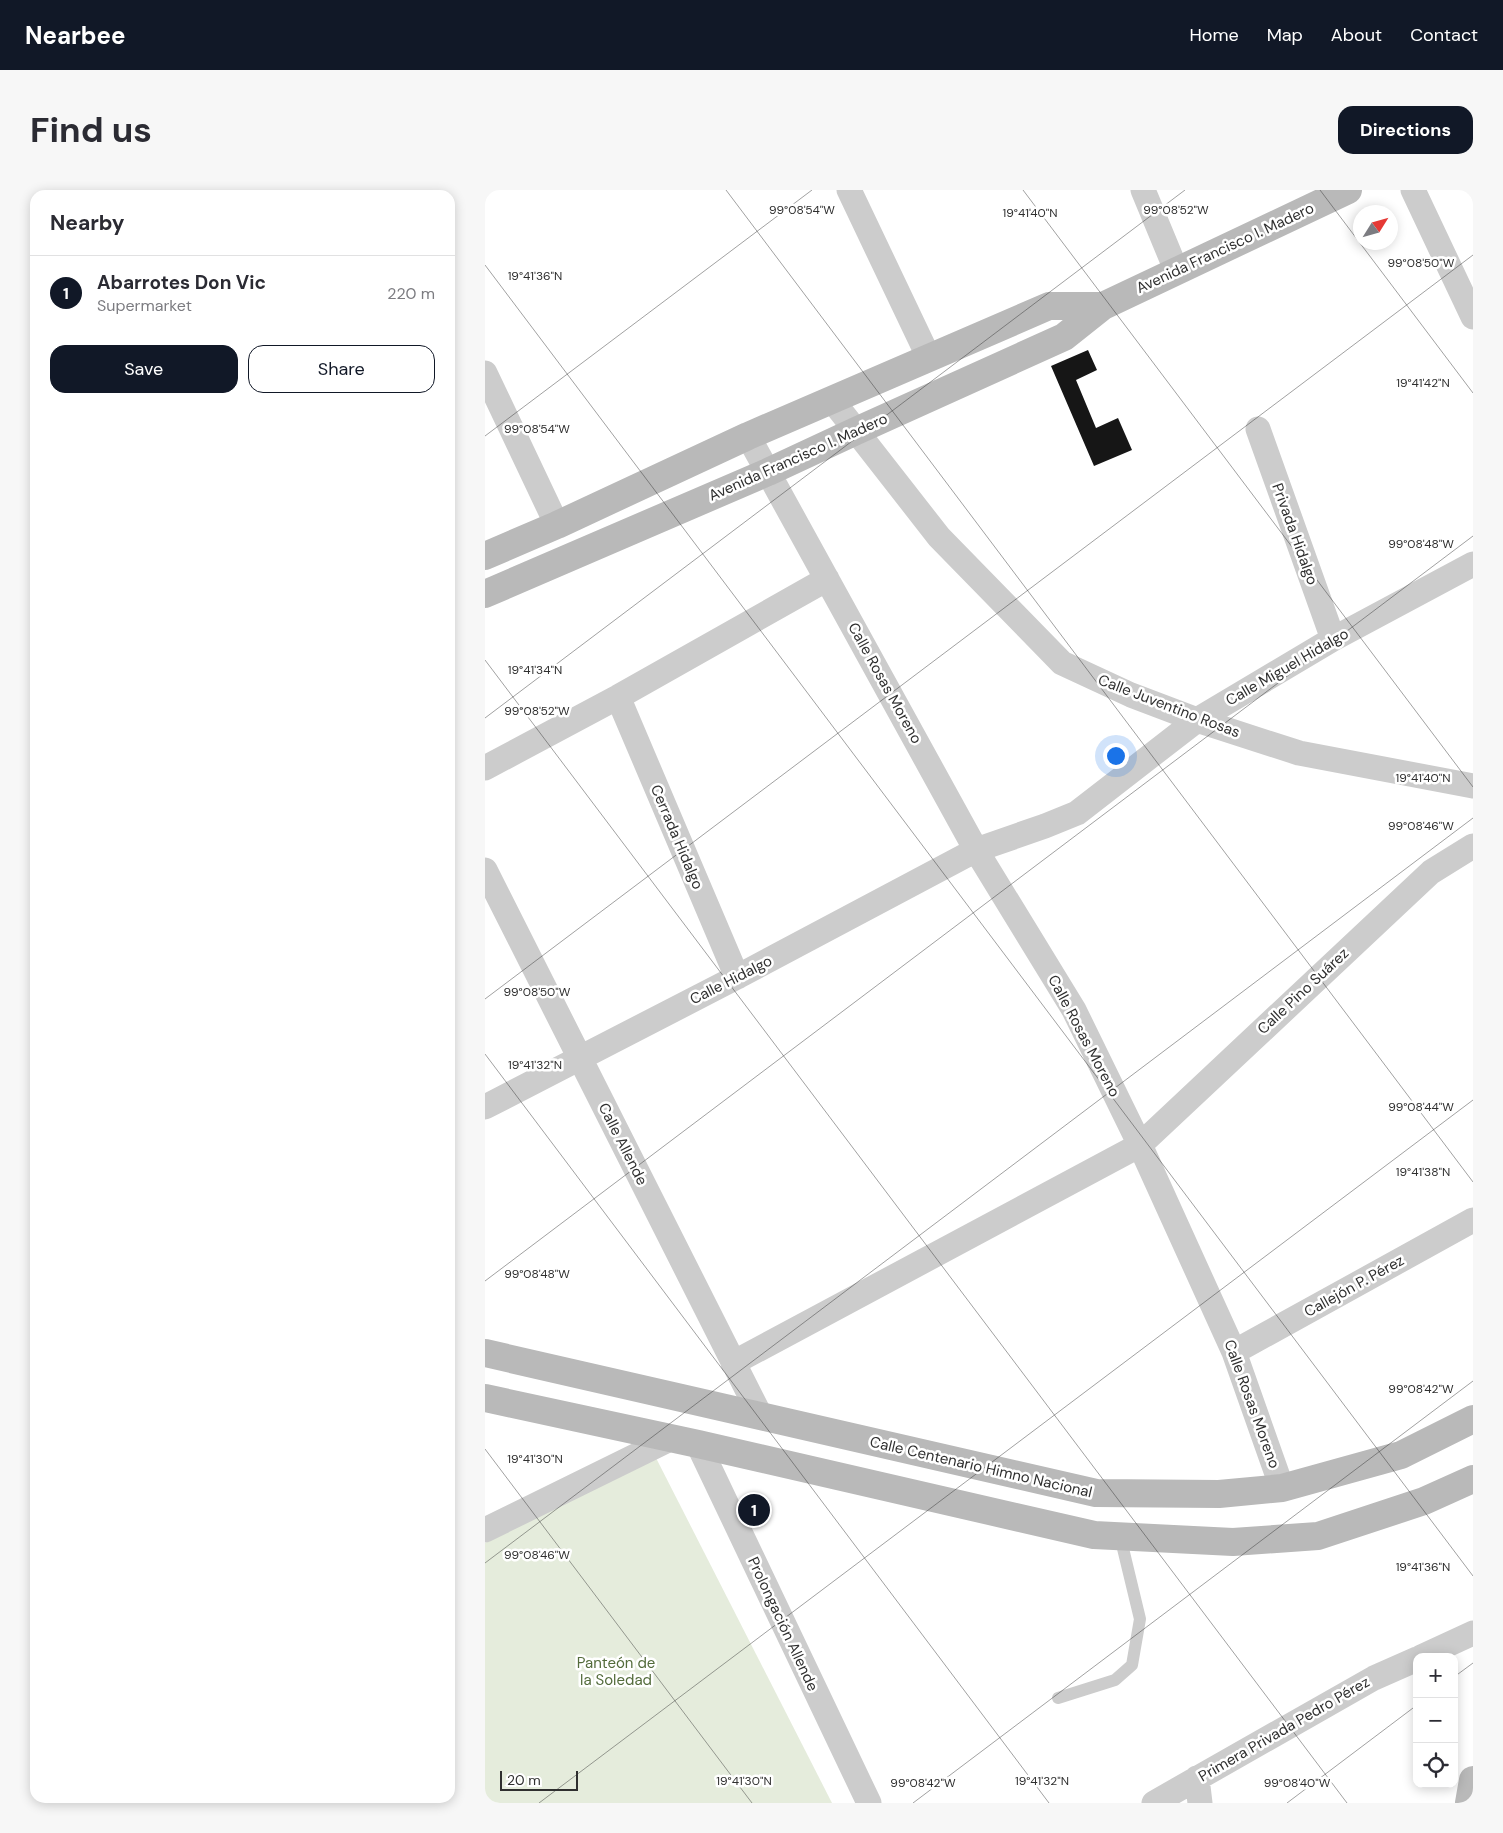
<!DOCTYPE html>
<meta charset="utf-8">
<style>
body{margin:0;font-family:"DM Sans",sans-serif;background:#f7f7f7;color:#2b2b33}
.controls{position:absolute;right:15px;bottom:15px;display:grid;overflow:hidden;border-radius:10px;box-shadow:0 2px 12px #0003}
.controls button{width:45px;height:45px;display:grid;place-items:center;padding:0;border:0;border-bottom:1px solid #e1e1e2;background:#fff;color:#2b2b33;font:25px sans-serif}
.compass{position:absolute;left:868px;top:15px;width:45px;height:45px;border-radius:50%;background:#fff;box-shadow:0 2px 12px #0003;rotate:53deg}
.scale{position:absolute;left:15px;bottom:12px;width:78px;box-sizing:border-box;padding-left:5px;border:2px solid #2f2f2f;border-top:0;font-size:14px;line-height:18px;white-space:nowrap;color:#2f2f2f;-webkit-text-stroke:4px #fff;paint-order:stroke}
.you{position:absolute;left:630px;top:565px;width:18px;height:18px;margin:-12px;border:4px solid #fff;border-radius:50%;background:#1a73e8;box-shadow:0 0 0 8px #1a73e833}
.badge{display:grid;place-items:center;width:32px;height:32px;border-radius:50%;background:#111827;color:#fff;font-size:16px;font-weight:700}
.pin{position:absolute;translate:-50% -50%;border:2px solid #fff;box-shadow:0 1px 5px #0006}
.list{margin:0;padding:0;list-style:none}
h2{display:flex;justify-content:space-between;align-items:center;height:65px;margin:0;padding:0 20px;font-size:21px}
h2 small{font-size:16px;font-weight:400;color:#7c7c81}
.list li{display:grid;grid-template-columns:32px 1fr auto;gap:15px;align-items:center;box-sizing:border-box;height:75px;padding:0 20px;border-top:1px solid #e1e1e2}
.list b{display:block;font-size:19px;white-space:nowrap}
.list p{margin:0;font-size:16px;white-space:nowrap;color:#7c7c81}
.list em{font-size:16px;font-style:normal;color:#7c7c81}
.actions{display:flex;gap:10px;padding:15px 20px}
.actions a{flex:1;padding:11px 0;border:1px solid #111827;border-radius:15px;text-align:center;font-size:18px;color:#111827}
.actions .main{background:#111827;color:#fff}
.icon{flex:none;width:28px;height:28px;fill:none;stroke:currentColor;stroke-width:2;stroke-linecap:round;stroke-linejoin:round}
.map{position:relative;flex:none;width:988px;height:1613px;overflow:hidden;border-radius:15px}
header{display:flex;align-items:center;gap:30px;box-sizing:border-box;height:70px;padding:0 25px;background:#111827;color:#fff}
header strong{font-size:24px}
nav{display:flex;gap:28px;margin-inline-start:auto;font-size:18px}
.intro{display:flex;align-items:center;justify-content:space-between;box-sizing:border-box;height:120px;padding:0 30px}
h1{margin:0;font-size:35px}
.button{padding:12px 22px;border-radius:15px;background:#111827;color:#fff;font-size:18px;font-weight:700}
main{display:flex;gap:30px;padding:0 30px}
aside{flex:1;background:#fff;border-radius:15px;box-shadow:0 2px 12px #0003}
.map>svg:first-child{display:block}
.green{fill:#e5ecdc}
.building{fill:#161616}
.lines{fill:none;stroke-linecap:round;stroke-linejoin:round}
.lane{stroke:#ccc;stroke-width:12}
.street{stroke:#ccc;stroke-width:25}
.secondary{stroke:#b9b9b9;stroke-width:28}
.ticks{fill:none;stroke:#2f2f2f;stroke-width:1;stroke-opacity:0.45}
.labels{text-anchor:middle;dominant-baseline:central;stroke-width:5;stroke-linejoin:round;paint-order:stroke}
.street-label{font-size:15px;fill:#2f2f2f;stroke:#fff}
.park-label{font-size:15px;fill:#536b3b;stroke:#fff}
.ticks-label{font-size:12px;text-anchor:middle;fill:#2f2f2f;stroke:#fff;stroke-width:5;stroke-linejoin:round;paint-order:stroke}
</style>
<header>
<strong>Nearbee</strong>
<nav><a>Home</a><a>Map</a><a>About</a><a>Contact</a></nav>
</header>
<div class="intro"><h1>Find us</h1><a class="button">Directions</a></div>
<main>
<aside>
<h2>Nearby<small></small></h2>
<ul class="list">
<li><span class="badge">1</span><div><b>Abarrotes Don Vic</b><p>Supermarket</p></div><em>220 m</em></li>
</ul>
<div class="actions"><a class="main">Save</a><a>Share</a></div>
</aside>
<div class="map">
<svg width="988" height="1613" viewBox="0 0 988 1613">
<rect width="100%" height="100%" fill="#fff"/>
<path class="green" d="M170,1266l177,347h-347v-260z"/>
<path class="building" d="M603,160l9,20 -21,10 20,48 22,-10 14,32 -38,16 -43,-100z"/>
<g class="lines">
<path class="lane" d="M573,1508l57,-18 17,-15 8,-46 -20,-83"/>
<path class="street" d="M364,0l80,168
M658,0l34,82
M928,0l60,127
M0,183l72,152
M347,210l107,137 123,126 69,32 66,25 102,33 174,33
M773,239l75,210
M263,246l228,414 98,160 66,135 94,207 48,136
M133,507l119,280
M0,578l133,-71 209,-118
M0,680l276,547
M0,917l252,-130 239,-127 69,-24 32,-13 120,-93 136,-81 140,-75
M749,1162l239,-132
M248,1173l407,-218 291,-273 42,-26
M213,1254l171,359
M0,1340l187,-92
M936,1467l52,-24
M712,1588l3,25
M669,1613l220,-125 43,-19"/>
<path class="secondary" d="M0,366l72,-31 191,-89 301,-130h54
M0,404l283,-122 88,-41 208,-94 39,-31 245,-116
M0,1163l611,140 123,1 63,-6 119,-33 72,-36
M0,1208l213,46 396,91 139,7 85,-6 106,-35 49,-22
M984,1613l4,-23"/>
</g>
<path class="ticks" d="M241,0l747,992M538,0l450,597M835,0l153,203M0,75l988,1311M0,246l327,-246M0,470l862,1143M0,528l700,-528M0,809l988,-744M0,864l564,749M0,1091l988,-745M0,1259l267,354M0,1373l988,-745M969,1487l19,-14M54,1613l934,-703M428,1613l560,-422M802,1613l130,-98"/>
<g class="labels">
<g class="street-label">
<text transform="translate(740 58) rotate(-25)">Avenida Francisco I. Madero</text>
<text transform="translate(313 267) rotate(-24)">Avenida Francisco I. Madero</text>
<text transform="translate(810 344) rotate(70)">Privada Hidalgo</text>
<text transform="translate(802 477) rotate(-30)">Calle Miguel Hidalgo</text>
<text transform="translate(400 493) rotate(61)">Calle Rosas Moreno</text>
<text transform="translate(684 516) rotate(21)">Calle Juventino Rosas</text>
<text transform="translate(192 647) rotate(67)">Cerrada Hidalgo</text>
<text transform="translate(246 790) rotate(-27)">Calle Hidalgo</text>
<text transform="translate(818 801) rotate(-43)">Calle Pino Suárez</text>
<text transform="translate(599 846) rotate(62)">Calle Rosas Moreno</text>
<text transform="translate(138 954) rotate(63)">Calle Allende</text>
<text transform="translate(869 1096) rotate(-29)">Callejón P. Pérez</text>
<text transform="translate(767 1214) rotate(70)">Calle Rosas Moreno</text>
<text transform="translate(496 1277) rotate(13)">Calle Centenario Himno Nacional</text>
<text transform="translate(298 1434) rotate(65)">Prolongación Allende</text>
<text transform="translate(799 1539) rotate(-30)">Primera Privada Pedro Pérez</text>
</g>
<g class="park-label">
<text x="131" y="1473">Panteón de<tspan x="131" dy="17">la Soledad</tspan></text>
</g>
</g>
<g class="ticks-label">
<text x="317" y="24">99°08'54"W</text>
<text x="691" y="24">99°08'52"W</text>
<text x="545" y="27">19°41'40"N</text>
<text x="936" y="77">99°08'50"W</text>
<text x="50" y="90">19°41'36"N</text>
<text x="938" y="197">19°41'42"N</text>
<text x="52" y="243">99°08'54"W</text>
<text x="936" y="358">99°08'48"W</text>
<text x="50" y="484">19°41'34"N</text>
<text x="52" y="525">99°08'52"W</text>
<text x="938" y="592">19°41'40"N</text>
<text x="936" y="640">99°08'46"W</text>
<text x="52" y="806">99°08'50"W</text>
<text x="50" y="879">19°41'32"N</text>
<text x="936" y="921">99°08'44"W</text>
<text x="938" y="986">19°41'38"N</text>
<text x="52" y="1088">99°08'48"W</text>
<text x="936" y="1203">99°08'42"W</text>
<text x="50" y="1273">19°41'30"N</text>
<text x="52" y="1369">99°08'46"W</text>
<text x="938" y="1381">19°41'36"N</text>
<text x="259" y="1595">19°41'30"N</text>
<text x="557" y="1595">19°41'32"N</text>
<text x="438" y="1597">99°08'42"W</text>
<text x="812" y="1597">99°08'40"W</text>
</g>
</svg>
<div class="controls">
<button>+</button>
<button>−</button>
<button><svg class="icon" aria-label="locate" viewBox="0 0 24 24"><circle cx="12" cy="12" r="6"/><path d="M12 2v4M12 18v4M2 12h4M18 12h4"/></svg></button>
</div>
<svg class="compass" viewBox="-18 -18 36 36"><path d="M0-13l5 13h-10z" fill="#e53935"/><path d="M0 13l5-13h-10z" fill="#7c7c81"/></svg>
<div class="scale">20 m</div>
<div class="you"></div>
<div class="pin badge" style="left:269px;top:1320px">1</div>
</div>
</main>
